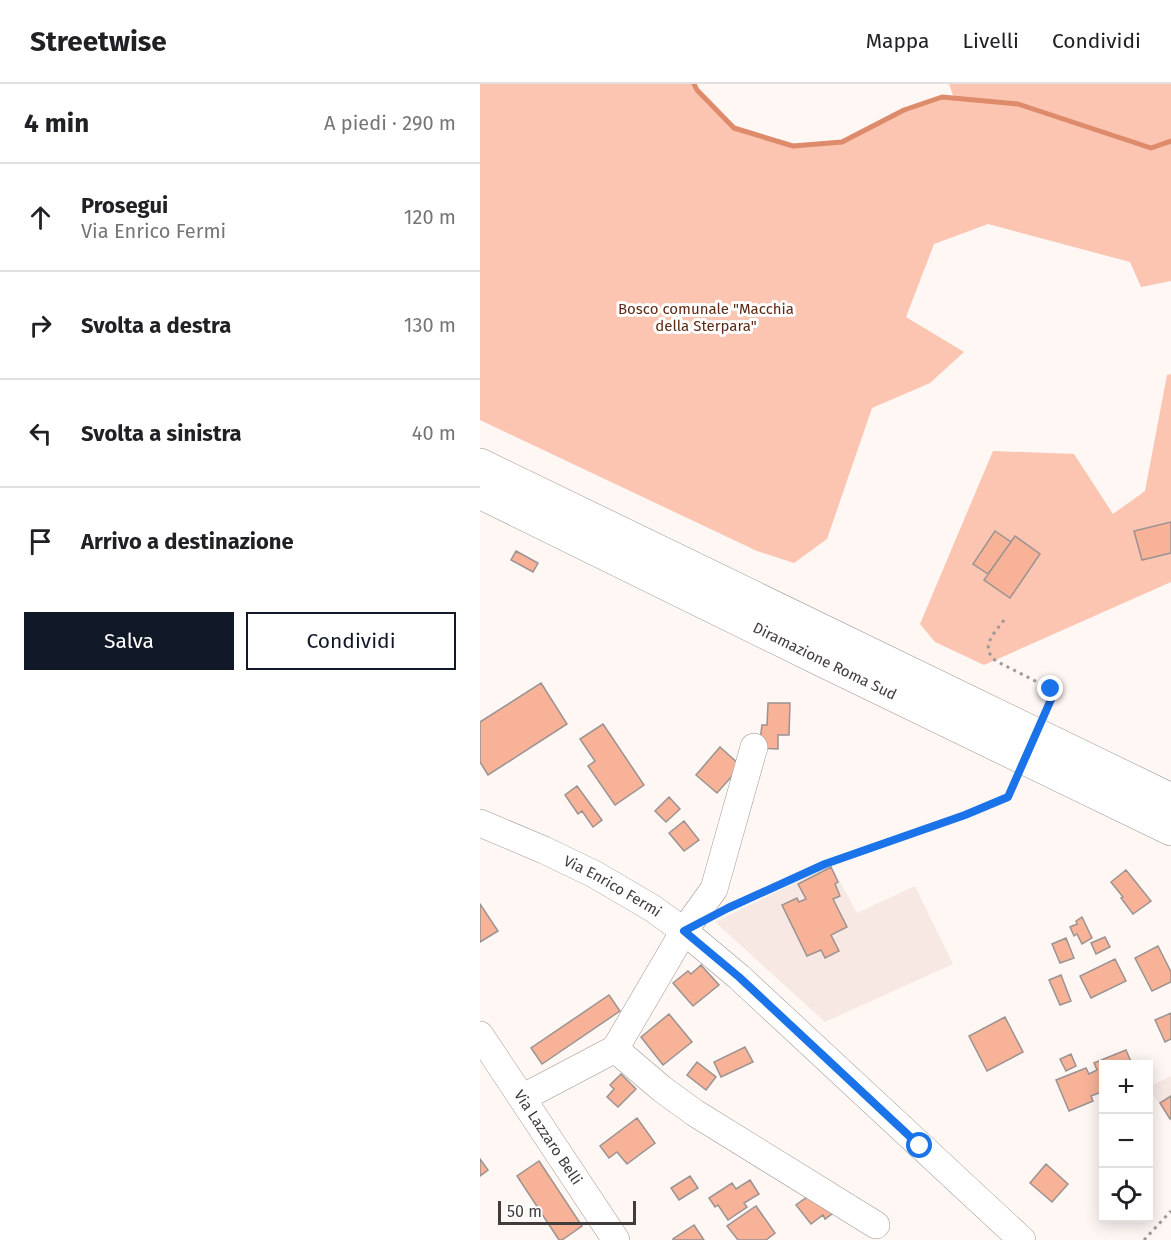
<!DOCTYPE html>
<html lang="it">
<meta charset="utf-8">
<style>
body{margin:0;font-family:"Fira Sans",sans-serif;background:#f6f6f6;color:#202124}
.controls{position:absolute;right:18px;bottom:18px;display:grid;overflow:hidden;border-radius:0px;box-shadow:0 3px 15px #0003}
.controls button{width:54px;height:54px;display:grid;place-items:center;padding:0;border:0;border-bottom:2px solid #e0e0e0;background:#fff;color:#202124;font:30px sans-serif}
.scale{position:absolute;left:18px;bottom:15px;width:138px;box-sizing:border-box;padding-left:6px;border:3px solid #3f3c3b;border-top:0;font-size:16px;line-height:21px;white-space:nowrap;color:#3f3c3b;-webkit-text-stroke:4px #fff;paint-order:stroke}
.stop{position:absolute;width:18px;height:18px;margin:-14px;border:4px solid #1a73e8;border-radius:50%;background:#fff}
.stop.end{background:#1a73e8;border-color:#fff;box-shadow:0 2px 6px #0008}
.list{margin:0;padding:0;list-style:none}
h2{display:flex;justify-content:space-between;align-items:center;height:78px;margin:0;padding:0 24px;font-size:26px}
h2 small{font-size:20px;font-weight:400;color:#757577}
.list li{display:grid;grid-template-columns:39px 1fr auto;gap:18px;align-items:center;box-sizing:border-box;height:108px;padding:0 24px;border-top:2px solid #e0e0e0}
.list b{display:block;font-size:22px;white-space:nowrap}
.list p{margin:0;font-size:20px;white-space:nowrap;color:#757577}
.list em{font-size:20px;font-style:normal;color:#757577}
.actions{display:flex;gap:12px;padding:18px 24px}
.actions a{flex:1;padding:14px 0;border:2px solid #111827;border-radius:0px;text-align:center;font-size:21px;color:#111827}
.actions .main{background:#111827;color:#fff}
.icon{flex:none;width:33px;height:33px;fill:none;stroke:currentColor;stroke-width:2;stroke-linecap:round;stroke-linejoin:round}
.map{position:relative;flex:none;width:691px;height:1156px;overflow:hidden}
header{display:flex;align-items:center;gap:36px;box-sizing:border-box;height:84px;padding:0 30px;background:#fff;border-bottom:2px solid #e0e0e0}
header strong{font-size:28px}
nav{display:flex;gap:33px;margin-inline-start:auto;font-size:21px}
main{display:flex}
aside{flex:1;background:#fff}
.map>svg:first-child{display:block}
.built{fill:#f7e8e3;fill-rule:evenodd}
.green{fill:#fbc5b1}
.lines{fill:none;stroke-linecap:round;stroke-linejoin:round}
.stream{stroke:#dd8b6b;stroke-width:5}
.building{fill:#f7b298;stroke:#9a9391;stroke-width:1.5}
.minor-casing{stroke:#9d9794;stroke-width:28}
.highway-casing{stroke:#9d9794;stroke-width:34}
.path{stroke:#9e9997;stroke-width:3;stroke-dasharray:3 4.5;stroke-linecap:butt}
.minor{stroke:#fff;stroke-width:27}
.highway{stroke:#fff;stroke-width:33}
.path-bridge{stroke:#9e9997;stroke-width:3;stroke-dasharray:3 4.5;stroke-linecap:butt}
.route{stroke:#1a73e8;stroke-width:8}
.labels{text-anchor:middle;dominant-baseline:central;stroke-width:6;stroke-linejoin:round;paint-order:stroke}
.park-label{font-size:15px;fill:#5e2913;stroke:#fff}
.street-label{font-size:15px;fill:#3f3c3b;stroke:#fff}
</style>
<header>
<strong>Streetwise</strong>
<nav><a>Mappa</a><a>Livelli</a><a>Condividi</a></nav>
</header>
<main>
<aside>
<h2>4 min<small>A piedi · 290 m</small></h2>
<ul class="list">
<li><svg class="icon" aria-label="ahead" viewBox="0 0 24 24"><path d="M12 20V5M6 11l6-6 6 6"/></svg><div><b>Prosegui</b><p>Via Enrico Fermi</p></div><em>120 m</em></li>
<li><svg class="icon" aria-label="right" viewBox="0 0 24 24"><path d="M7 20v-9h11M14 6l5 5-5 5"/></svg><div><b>Svolta a destra</b></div><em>130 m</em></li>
<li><svg class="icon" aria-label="left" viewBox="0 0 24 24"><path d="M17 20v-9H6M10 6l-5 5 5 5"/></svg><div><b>Svolta a sinistra</b></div><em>40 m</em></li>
<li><svg class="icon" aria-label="arrive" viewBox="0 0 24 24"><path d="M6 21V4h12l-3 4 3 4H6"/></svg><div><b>Arrivo a destinazione</b></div></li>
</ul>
<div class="actions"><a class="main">Salva</a><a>Condividi</a></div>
</aside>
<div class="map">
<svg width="691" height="1156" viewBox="0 0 691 1156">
<rect width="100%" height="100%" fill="#fef7f4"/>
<path class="built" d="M351,781l26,48 58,-27 38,78 -128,58 -110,-100zM351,784l7,14 -3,2 5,11 -7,4 14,28 -16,8 8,16 -14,7 -4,-8 -14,6 -25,-50 15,-8 2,4 7,-3 -8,-15z
M691,992v46l-23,-35z"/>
<path class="green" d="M0,0h214l3,7 37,37 59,18 49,-4 62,-32 38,-13 12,1 -5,-14h222v197l-30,6 -11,-25 -142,-38 -54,20 -28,73 58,35 -34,31 -58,25 -45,131 -33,24 -37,-12 -277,-131z
M691,290v208l-187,83 -49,-23 -15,-18 73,-173 81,3 39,60 32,-23 22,-116z"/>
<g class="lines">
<path class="stream" d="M214,0l3,6 37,38 59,18 49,-4 62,-32 38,-13 76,7 133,44 20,-7"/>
</g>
<path class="building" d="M691,438v31l-29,7 -8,-29z
M515,447l16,11 -23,32 -15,-10z
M535,452l25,18 -30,44 -26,-18z
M36,467l22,12 -5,9 -22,-12z
M61,599l26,41 -79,51 -8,-13v-40z
M288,619h22l-1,32h-11v14l-19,-1 3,-23h5z
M123,640l41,61 -29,20 -27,-39 7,-5 -15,-22z
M240,663l21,19 -24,27 -21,-18z
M97,702l25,34 -9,7 -11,-16 -4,3 -13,-19z
M189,713l11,12 -14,13 -11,-11z
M204,737l15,19 -15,11 -15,-18z
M351,783l7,15 -3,2 5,12 -7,3 14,28 -16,8 8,16 -14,7 -4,-8 -14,6 -25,-51 15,-7 2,4 7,-3 -8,-15z
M646,786l25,31 -18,13 -12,-16 2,-1 -12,-15z
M0,820l18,27 -18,11z
M602,833l10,21 -10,6 -5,-10 -3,2 -4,-9 7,-3 -1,-3z
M625,853l5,10 -14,7 -5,-11z
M586,854l8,20 -14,5 -8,-19z
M678,862l13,26v10l-19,9 -17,-33z
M635,875l11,22 -35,17 -11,-22z
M221,881l18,20 -26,21 -20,-23 15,-12 3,3z
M581,891l10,26 -11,4 -11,-25z
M129,911l11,16 -78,53 -11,-16z
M691,929v26l-6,3 -10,-22z
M189,930l23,28 -29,23 -22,-28z
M525,933l18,35 -36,19 -18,-35z
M265,963l8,15 -32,15 -7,-15z
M646,966l6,14h-28v27l-13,5 2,5 -24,10 -13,-31 30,-12 3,6 8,-4 -3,-7z
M591,970l5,12 -10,5 -6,-12z
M217,978l19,15 -10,13 -19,-15z
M141,990l15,15 -18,18 -11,-10 7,-8 -4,-4z
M691,1012v23h-1l-10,-16z
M157,1034l18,25 -28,21 -10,-12 -8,6 -9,-12z
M0,1075l8,11 -8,6z
M59,1077l43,65 -20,14h-3l-42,-64z
M566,1080l22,20 -16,18 -22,-19z
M210,1092l8,12 -19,12 -8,-12z
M270,1096l9,14 -15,9 3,4 -19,13 -10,-15 -3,2 -6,-9 23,-15 4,6z
M330,1111l26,16 -11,8 -2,-4 -12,9 -15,-19z
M276,1122l19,27 -9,7h-28l-11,-14z
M214,1141l10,15h-31v-1z"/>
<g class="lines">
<g class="minor-casing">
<g id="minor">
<path id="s1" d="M0,739l64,27 50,24 58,34 32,23 55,46 283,263"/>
<path id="s2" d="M0,951l136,205"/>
<path d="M135,965l47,40 33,24 181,112"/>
<path d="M42,1014l93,-49 69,-118 30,-42 40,-142"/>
</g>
</g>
<g class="highway-casing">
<g id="highway">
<path d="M0,381l691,335"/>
<path id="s3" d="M0,408l344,169 347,168"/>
</g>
</g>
<path class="path" d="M524,536c-10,14 -25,27 -8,41l53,27 3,3v6
M248,824l36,-15 61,-29 140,-49 43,-18
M664,1156l27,-29"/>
<use href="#minor" class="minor"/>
<use href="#highway" class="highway"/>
<path class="path-bridge" d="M528,713l44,-100"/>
</g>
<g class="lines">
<path class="route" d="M440,1062l-181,-169 -55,-46 44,-23 97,-44 140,-49 43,-18 45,-102 -2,-6"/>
</g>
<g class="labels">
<g class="park-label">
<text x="226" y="225">Bosco comunale "Macchia<tspan x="226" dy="17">della Sterpara"</tspan></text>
</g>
<g class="street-label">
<text stroke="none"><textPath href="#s3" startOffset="384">Diramazione Roma Sud</textPath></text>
<text stroke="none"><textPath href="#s1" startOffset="147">Via Enrico Fermi</textPath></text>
<text stroke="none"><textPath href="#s2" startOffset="123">Via Lazzaro Belli</textPath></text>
</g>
</g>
</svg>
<div class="controls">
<button>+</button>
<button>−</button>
<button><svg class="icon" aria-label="locate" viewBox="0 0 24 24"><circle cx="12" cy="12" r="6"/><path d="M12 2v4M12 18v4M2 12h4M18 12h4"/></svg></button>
</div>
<div class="scale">50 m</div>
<div class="stop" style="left:440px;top:1062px"></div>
<div class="stop end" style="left:571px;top:605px"></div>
</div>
</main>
